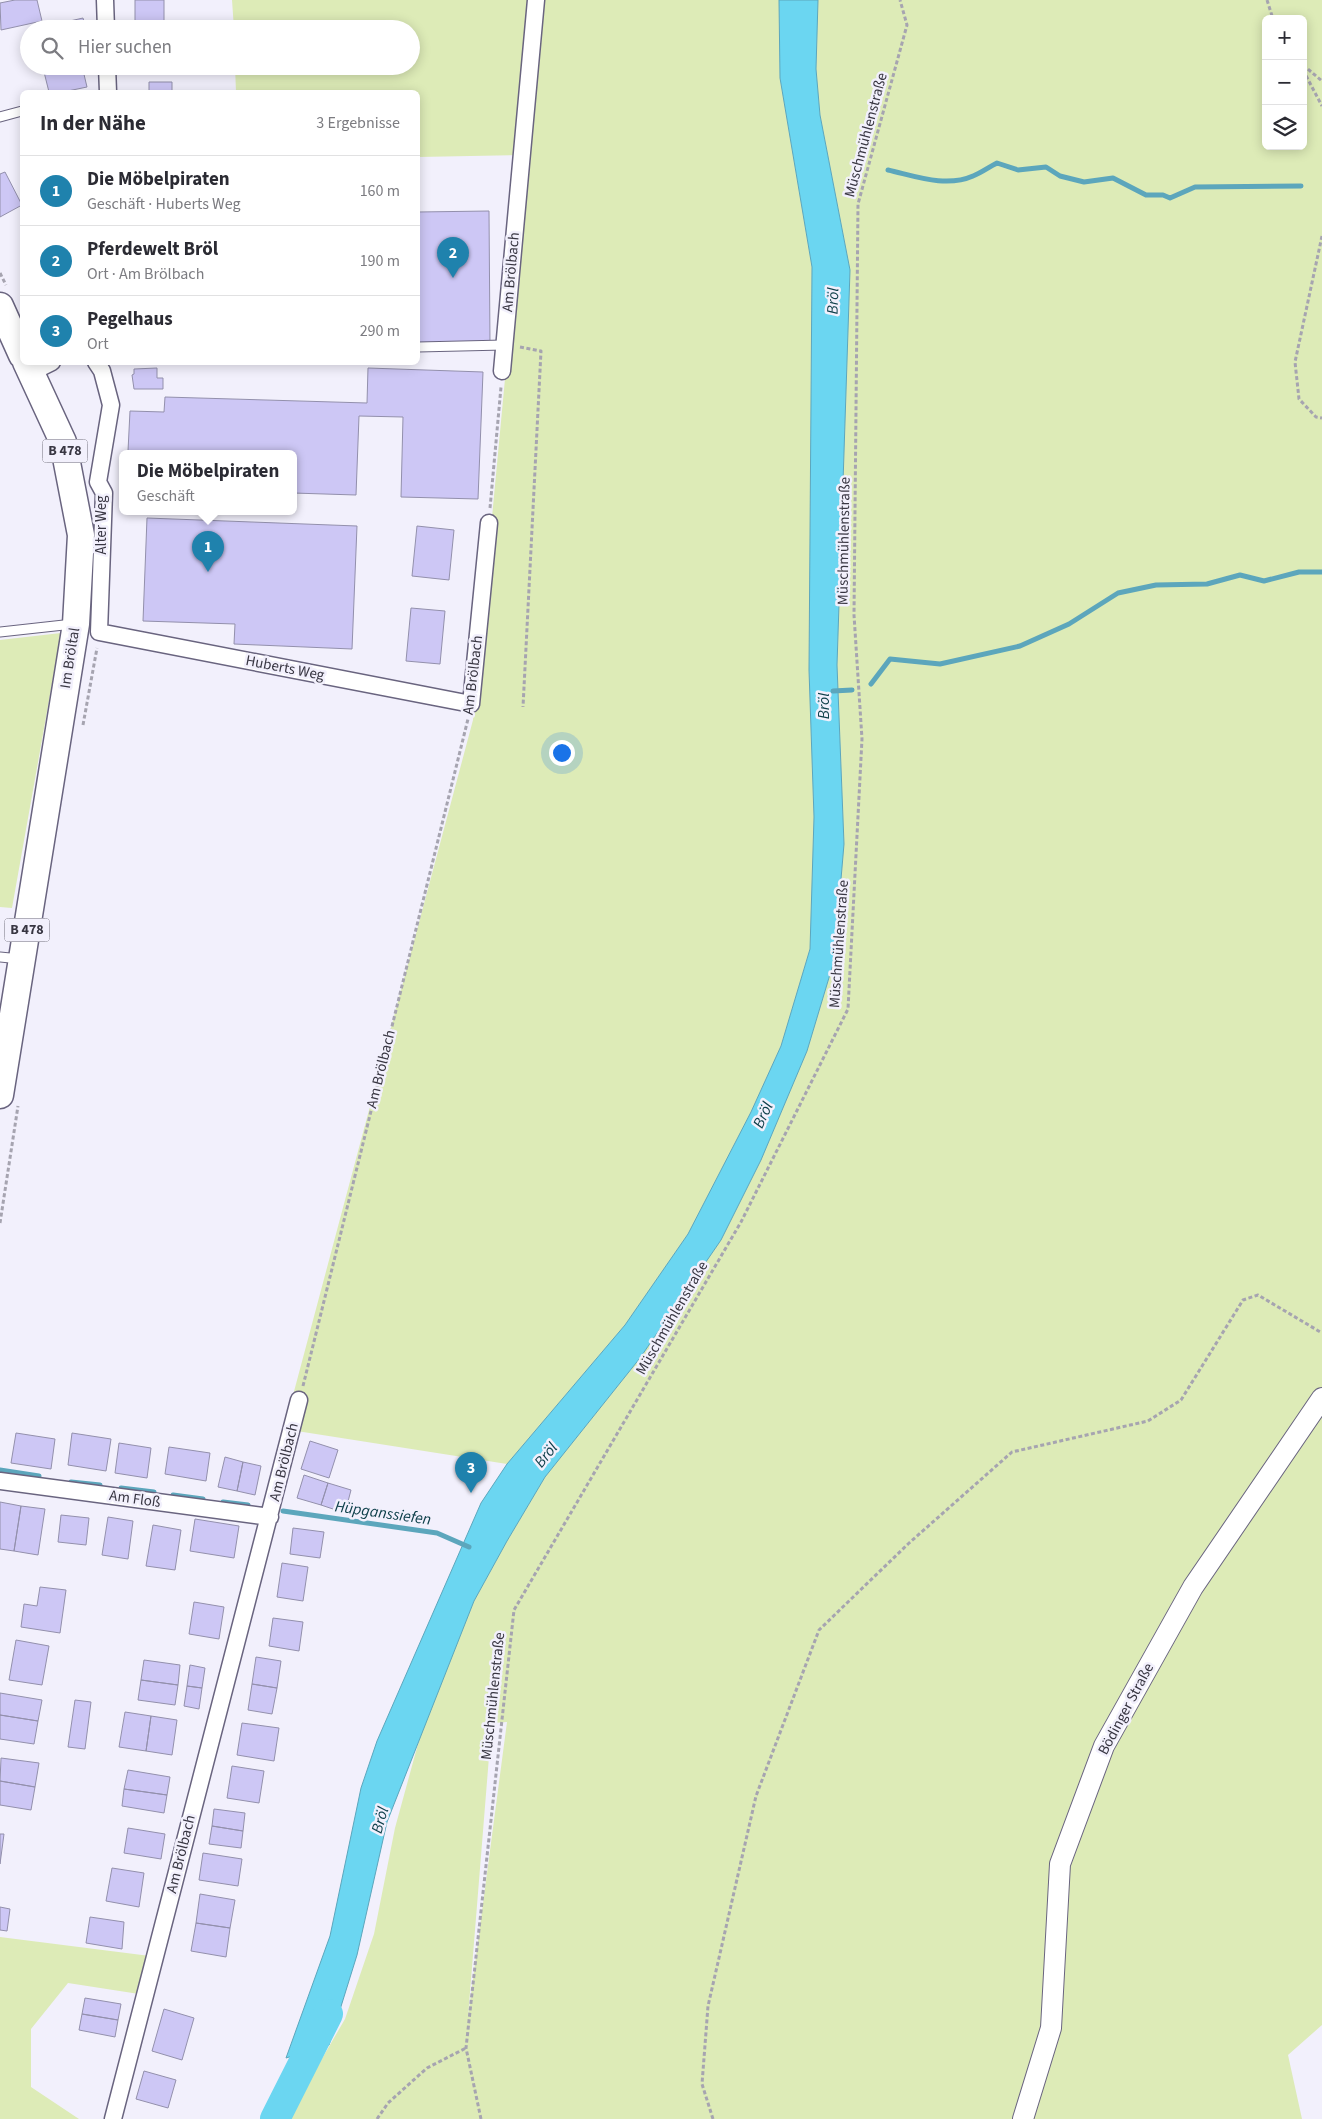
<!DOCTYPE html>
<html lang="de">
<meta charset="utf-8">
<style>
body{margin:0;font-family:"Source Sans 3",sans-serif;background:#f2f2f3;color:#2b2b33}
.controls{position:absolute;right:15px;top:15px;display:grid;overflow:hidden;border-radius:8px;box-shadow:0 2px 12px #0003}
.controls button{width:45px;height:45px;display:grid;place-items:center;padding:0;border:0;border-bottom:1px solid #e1e1e2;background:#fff;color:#2b2b33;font:25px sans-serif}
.you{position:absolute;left:561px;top:752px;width:18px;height:18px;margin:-12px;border:4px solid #fff;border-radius:50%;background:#1a73e8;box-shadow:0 0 0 8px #1a73e833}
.badge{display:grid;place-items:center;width:32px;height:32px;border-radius:50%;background:#1f82ad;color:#fff;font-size:16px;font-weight:700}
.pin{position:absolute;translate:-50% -41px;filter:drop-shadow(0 1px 2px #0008)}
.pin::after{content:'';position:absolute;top:26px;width:18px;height:15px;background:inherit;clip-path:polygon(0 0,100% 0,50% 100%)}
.popup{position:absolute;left:119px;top:450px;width:178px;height:65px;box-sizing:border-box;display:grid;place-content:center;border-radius:8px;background:#fff;filter:drop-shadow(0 1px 4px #0005);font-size:16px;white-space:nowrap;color:#7c7c81}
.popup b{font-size:19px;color:#2b2b33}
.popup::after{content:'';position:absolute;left:50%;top:100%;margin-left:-10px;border:10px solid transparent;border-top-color:#fff}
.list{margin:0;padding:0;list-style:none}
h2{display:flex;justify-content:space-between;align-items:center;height:65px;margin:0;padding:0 20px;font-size:21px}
h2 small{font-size:16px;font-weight:400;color:#7c7c81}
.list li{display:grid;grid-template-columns:32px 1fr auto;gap:15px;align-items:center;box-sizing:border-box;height:70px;padding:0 20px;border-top:1px solid #e1e1e2}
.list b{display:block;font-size:19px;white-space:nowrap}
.list p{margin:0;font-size:16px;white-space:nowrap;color:#7c7c81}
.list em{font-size:16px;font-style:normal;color:#7c7c81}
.icon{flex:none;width:28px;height:28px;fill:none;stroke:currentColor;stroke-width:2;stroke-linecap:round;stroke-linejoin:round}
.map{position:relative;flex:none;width:1322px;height:2119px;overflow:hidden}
.search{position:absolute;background:#fff;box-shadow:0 2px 12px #0003;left:20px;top:20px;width:400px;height:55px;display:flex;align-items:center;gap:12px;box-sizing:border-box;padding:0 18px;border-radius:28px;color:#7c7c81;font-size:19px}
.panel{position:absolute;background:#fff;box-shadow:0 2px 12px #0003;left:20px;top:90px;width:400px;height:275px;border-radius:8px}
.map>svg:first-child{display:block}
.green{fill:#ddebb7;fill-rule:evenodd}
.water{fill:#6bd6f1;stroke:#5ca6bc}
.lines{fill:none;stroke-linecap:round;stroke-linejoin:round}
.stream{stroke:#5ca6bc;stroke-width:5}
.river{stroke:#6bd6f1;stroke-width:30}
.building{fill:#cdc7f5;stroke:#9390ac}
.service-casing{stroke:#69647f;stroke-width:11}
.minor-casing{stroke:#69647f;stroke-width:19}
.tertiary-casing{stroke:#69647f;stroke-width:22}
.primary-casing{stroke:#69647f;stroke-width:29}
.path{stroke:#a6a4b0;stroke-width:3;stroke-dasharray:4 2.5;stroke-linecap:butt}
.service{stroke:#fff;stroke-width:9}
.minor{stroke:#fff;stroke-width:16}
.tertiary{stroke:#fff;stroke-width:20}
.primary{stroke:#fff;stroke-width:26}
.labels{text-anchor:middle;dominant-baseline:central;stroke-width:5;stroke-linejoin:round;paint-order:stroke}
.shield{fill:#f2f0fc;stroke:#706e7a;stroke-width:1}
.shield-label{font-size:14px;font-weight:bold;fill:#383642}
.street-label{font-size:15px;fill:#383642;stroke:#f2f0fc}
.water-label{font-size:16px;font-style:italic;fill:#0f404b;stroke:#f2f0fc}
</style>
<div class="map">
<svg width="1322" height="2119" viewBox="0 0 1322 2119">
<rect width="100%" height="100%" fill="#f2f0fc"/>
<path class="green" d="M232,0h547l1,78 32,189 -3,403 5,147 -4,132 -29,97 -30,66 -63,122 -63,91 -118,139 -223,-35 189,-709 53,-565 -108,2v-65h-182l-1,-26h176v-37h-177z
M818,0h504v2025l-34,30 14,64h-1015l58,-100 29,-85 21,-106 26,-95 53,-132 33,-60 38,-64 95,-119 81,-118 40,-80 46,-109 27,-90 10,-117 -7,-179 13,-395 -30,-155 -4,-46zM1266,19h37v127h-37zM507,1722l-39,295 23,-285 2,-9z
M61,633l-49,275 -12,-1v-267z
M0,1937l150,19 -11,38 -71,-11 -37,46v58l48,32h-79z"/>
<path class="water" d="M779,0h39l-2,69 4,46 30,155 -13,395 7,179 -10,117 -27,90 -46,109 -40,80 -81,118 -95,119 -38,64 -33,60 -87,221 -30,133 -28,90 -43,13 44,-122 31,-148 16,-47 104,-238 26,-39 118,-139 63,-91 63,-122 30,-66 29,-97 4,-132 -5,-147 3,-403 -32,-189z"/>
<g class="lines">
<path class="stream" d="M888,170c27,6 58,18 85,6 8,-3 16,-9 24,-13l21,7 28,-3 14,9 24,6 29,-4 33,17h17l7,3 25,-11 106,-1
M871,684l19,-25 50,5 80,-18 49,-22 49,-31 38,-8 51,-1 33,-9 24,6 35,-9h23
M833,691l19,-1
M0,1470l39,6
M71,1482l29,3
M121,1488l33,4
M173,1495l30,4
M223,1502l25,3
M283,1511l154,22 32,14"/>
<path class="river" d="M275,2119l53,-105"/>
</g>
<path class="building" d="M15,0h22l5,21 -41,9 -1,-27z
M135,0h29v25h-29z
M83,18l3,11h-38v-3z
M67,66h15l5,21 -24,5h-14l-5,-20z
M149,82h23v10h-23z
M5,172l17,33 -22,12v-43z
M489,211l1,133h-72v-132z
M157,368v10h6v11h-29l-2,-14 2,-1v-5z
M368,368l115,4 -5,127 -77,-2 2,-80 -44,-1 -3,79 -63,-2v-40h-150v-2h-15l2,-40 34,1 1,-15 202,6z
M147,518l210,8 -5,123 -118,-5 1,-20 -92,-3z
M417,526l37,4 -5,50 -37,-4z
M411,608l34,3 -5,53 -34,-3z
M16,1433l39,6 -4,30 -40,-6z
M72,1433l39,6 -5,32 -38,-6z
M310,1441l28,9 -9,28 -28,-9z
M119,1443l32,5 -4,30 -32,-5z
M169,1447l41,6 -4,28 -41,-7z
M225,1457l18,5 -6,29 -19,-4z
M243,1462l18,4 -6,29 -18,-4z
M304,1475l24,8 -7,22 -24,-7z
M328,1483l23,7 -6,23 -24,-8z
M0,1502l21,4 -7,45 -14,-2z
M21,1506l24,3 -7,46 -24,-4z
M61,1515l28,3 -3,27 -28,-3z
M108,1517l25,4 -5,38 -26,-4z
M195,1519l44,7 -5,32 -44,-7z
M153,1525l28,5 -6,40 -29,-4z
M293,1528l31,4 -4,26 -30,-4z
M282,1563l26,4 -5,34 -26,-4z
M40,1587l26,3 -6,43 -39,-6 3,-23 13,2z
M194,1602l30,5 -5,32 -30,-5z
M273,1618l30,4 -4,29 -30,-5z
M16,1640l33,6 -7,39 -33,-5z
M256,1657l25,4 -4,27 -25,-4z
M144,1660l36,5 -2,20 -37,-5z
M190,1665l15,3 -3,20 -15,-2z
M141,1680l37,5 -3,20 -37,-5z
M252,1684l25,4 -5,26 -24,-4z
M187,1686l15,2 -3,21 -15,-3z
M0,1693l42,7 -4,21 -38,-6z
M75,1700l16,2 -6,47 -17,-2z
M125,1712l26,4 -5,35 -27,-4z
M0,1715l38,6 -4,23 -34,-5z
M151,1716l26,4 -5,35 -26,-4z
M242,1723l37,5 -5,33 -37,-6z
M1,1758l38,5 -4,24 -35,-6z
M232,1766l32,5 -5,32 -32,-5z
M128,1770l42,7 -3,18 -43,-6z
M0,1781l35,6 -4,23 -31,-5z
M124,1789l43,6 -3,18 -42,-7z
M214,1809l31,4 -2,18 -31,-5z
M212,1826l31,5 -2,17 -32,-4z
M128,1828l37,6 -4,25 -37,-6z
M0,1834h4l-4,30z
M203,1853l39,6 -4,27 -39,-6z
M112,1868l32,5 -5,34 -33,-6z
M200,1894l35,6 -5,28 -34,-5z
M0,1907l10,2 -3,22 -7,-1z
M90,1917l34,5 -2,27 -36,-6z
M196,1923l34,5 -4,29 -35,-6z
M85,1998l36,6 -3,16 -36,-6z
M164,2009l30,9 -12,42 -30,-9z
M82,2014l36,6 -3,17 -36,-7z
M144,2071l32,9 -8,28 -32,-9z"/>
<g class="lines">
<g class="service-casing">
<path id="service" d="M0,117l22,-6
M418,347l86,-2
M0,632l73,-8
M0,957l20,2"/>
</g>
<g class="minor-casing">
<path id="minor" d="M105,0l1,29
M107,66l1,26
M96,362l6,9 9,34 -13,77 6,11 -5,139 372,72 18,-181
M502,371l34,-371
M30,373l22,-11
M0,1481l270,36
M113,2119l186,-719"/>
</g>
<g class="tertiary-casing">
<path id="tertiary" d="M1023,2119l28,-91 9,-164 44,-118 89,-159 129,-189"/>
</g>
<g class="primary-casing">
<path id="primary" d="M0,306l22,49
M0,1095l76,-471 5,-89 -18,-93 -37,-80"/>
</g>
<path class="path" d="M1267,0l6,19
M1303,65l19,16
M1303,70l19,36
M1322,236l-27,126 4,37 17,18 6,1
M0,273l6,12
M520,347l21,4 -18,356
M490,508l11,-121
M83,725l14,-77
M0,1223l18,-117
M303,1386l165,-667
M377,2119l11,-16 39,-35 39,-20
M481,2119l-15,-71 48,-438 227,-388 107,-213 14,-270 -8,-124 4,-411 49,-179 -7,-25
M713,2119l-11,-35 6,-78 48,-210 63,-166 89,-86 104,-92 136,-31 33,-21 62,-100 15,-5 64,38"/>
<use href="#service" class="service"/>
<use href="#minor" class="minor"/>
<use href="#tertiary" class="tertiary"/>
<use href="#primary" class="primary"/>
</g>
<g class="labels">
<g class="shield">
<rect x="42.5" y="439.5" width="45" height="23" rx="4"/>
<rect x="4.5" y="918.5" width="45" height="23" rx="4"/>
</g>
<g class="shield-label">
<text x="65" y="451">B 478</text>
<text x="27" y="930">B 478</text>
</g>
<g class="street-label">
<text transform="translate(866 135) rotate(-75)">Müschmühlenstraße</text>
<text transform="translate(511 272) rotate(-85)">Am Brölbach</text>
<text transform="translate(101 525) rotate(-90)">Alter Weg</text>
<text transform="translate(844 541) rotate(-89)">Müschmühlenstraße</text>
<text transform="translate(70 658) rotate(-81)">Im Bröltal</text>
<text transform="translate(285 668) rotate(11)">Huberts Weg</text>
<text transform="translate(473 675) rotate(-83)">Am Brölbach</text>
<text transform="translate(839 944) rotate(-86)">Müschmühlenstraße</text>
<text transform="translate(381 1069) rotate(-76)">Am Brölbach</text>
<text transform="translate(672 1318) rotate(-60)">Müschmühlenstraße</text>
<text transform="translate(284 1462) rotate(-76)">Am Brölbach</text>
<text transform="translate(135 1499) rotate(8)">Am Floß</text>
<text transform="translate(493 1696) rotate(-84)">Müschmühlenstraße</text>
<text transform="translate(1126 1709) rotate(-62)">Bödinger Straße</text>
<text transform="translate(181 1854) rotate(-76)">Am Brölbach</text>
</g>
<g class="water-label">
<text transform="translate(833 301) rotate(-88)">Bröl</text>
<text transform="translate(824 706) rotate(-90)">Bröl</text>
<text transform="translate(763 1115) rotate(-65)">Bröl</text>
<text transform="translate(546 1455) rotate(-51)">Bröl</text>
<text transform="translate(383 1513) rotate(8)">Hüpganssiefen</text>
<text transform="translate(380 1820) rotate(-74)">Bröl</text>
</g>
</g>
</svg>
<div class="controls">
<button>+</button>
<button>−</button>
<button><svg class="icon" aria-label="layers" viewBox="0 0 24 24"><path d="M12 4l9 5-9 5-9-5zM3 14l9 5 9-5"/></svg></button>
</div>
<div class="you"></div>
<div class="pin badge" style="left:208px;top:572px">1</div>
<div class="popup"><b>Die Möbelpiraten</b>Geschäft</div>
<div class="pin badge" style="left:453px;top:278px">2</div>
<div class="pin badge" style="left:471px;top:1493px">3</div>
<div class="search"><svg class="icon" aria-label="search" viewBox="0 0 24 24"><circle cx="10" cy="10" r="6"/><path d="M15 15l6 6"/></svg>Hier suchen</div>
<section class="panel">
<h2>In der Nähe<small>3 Ergebnisse</small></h2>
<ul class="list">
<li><span class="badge">1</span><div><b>Die Möbelpiraten</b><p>Geschäft · Huberts Weg</p></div><em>160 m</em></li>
<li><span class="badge">2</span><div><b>Pferdewelt Bröl</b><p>Ort · Am Brölbach</p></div><em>190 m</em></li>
<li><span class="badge">3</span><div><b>Pegelhaus</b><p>Ort</p></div><em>290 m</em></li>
</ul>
</section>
</div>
